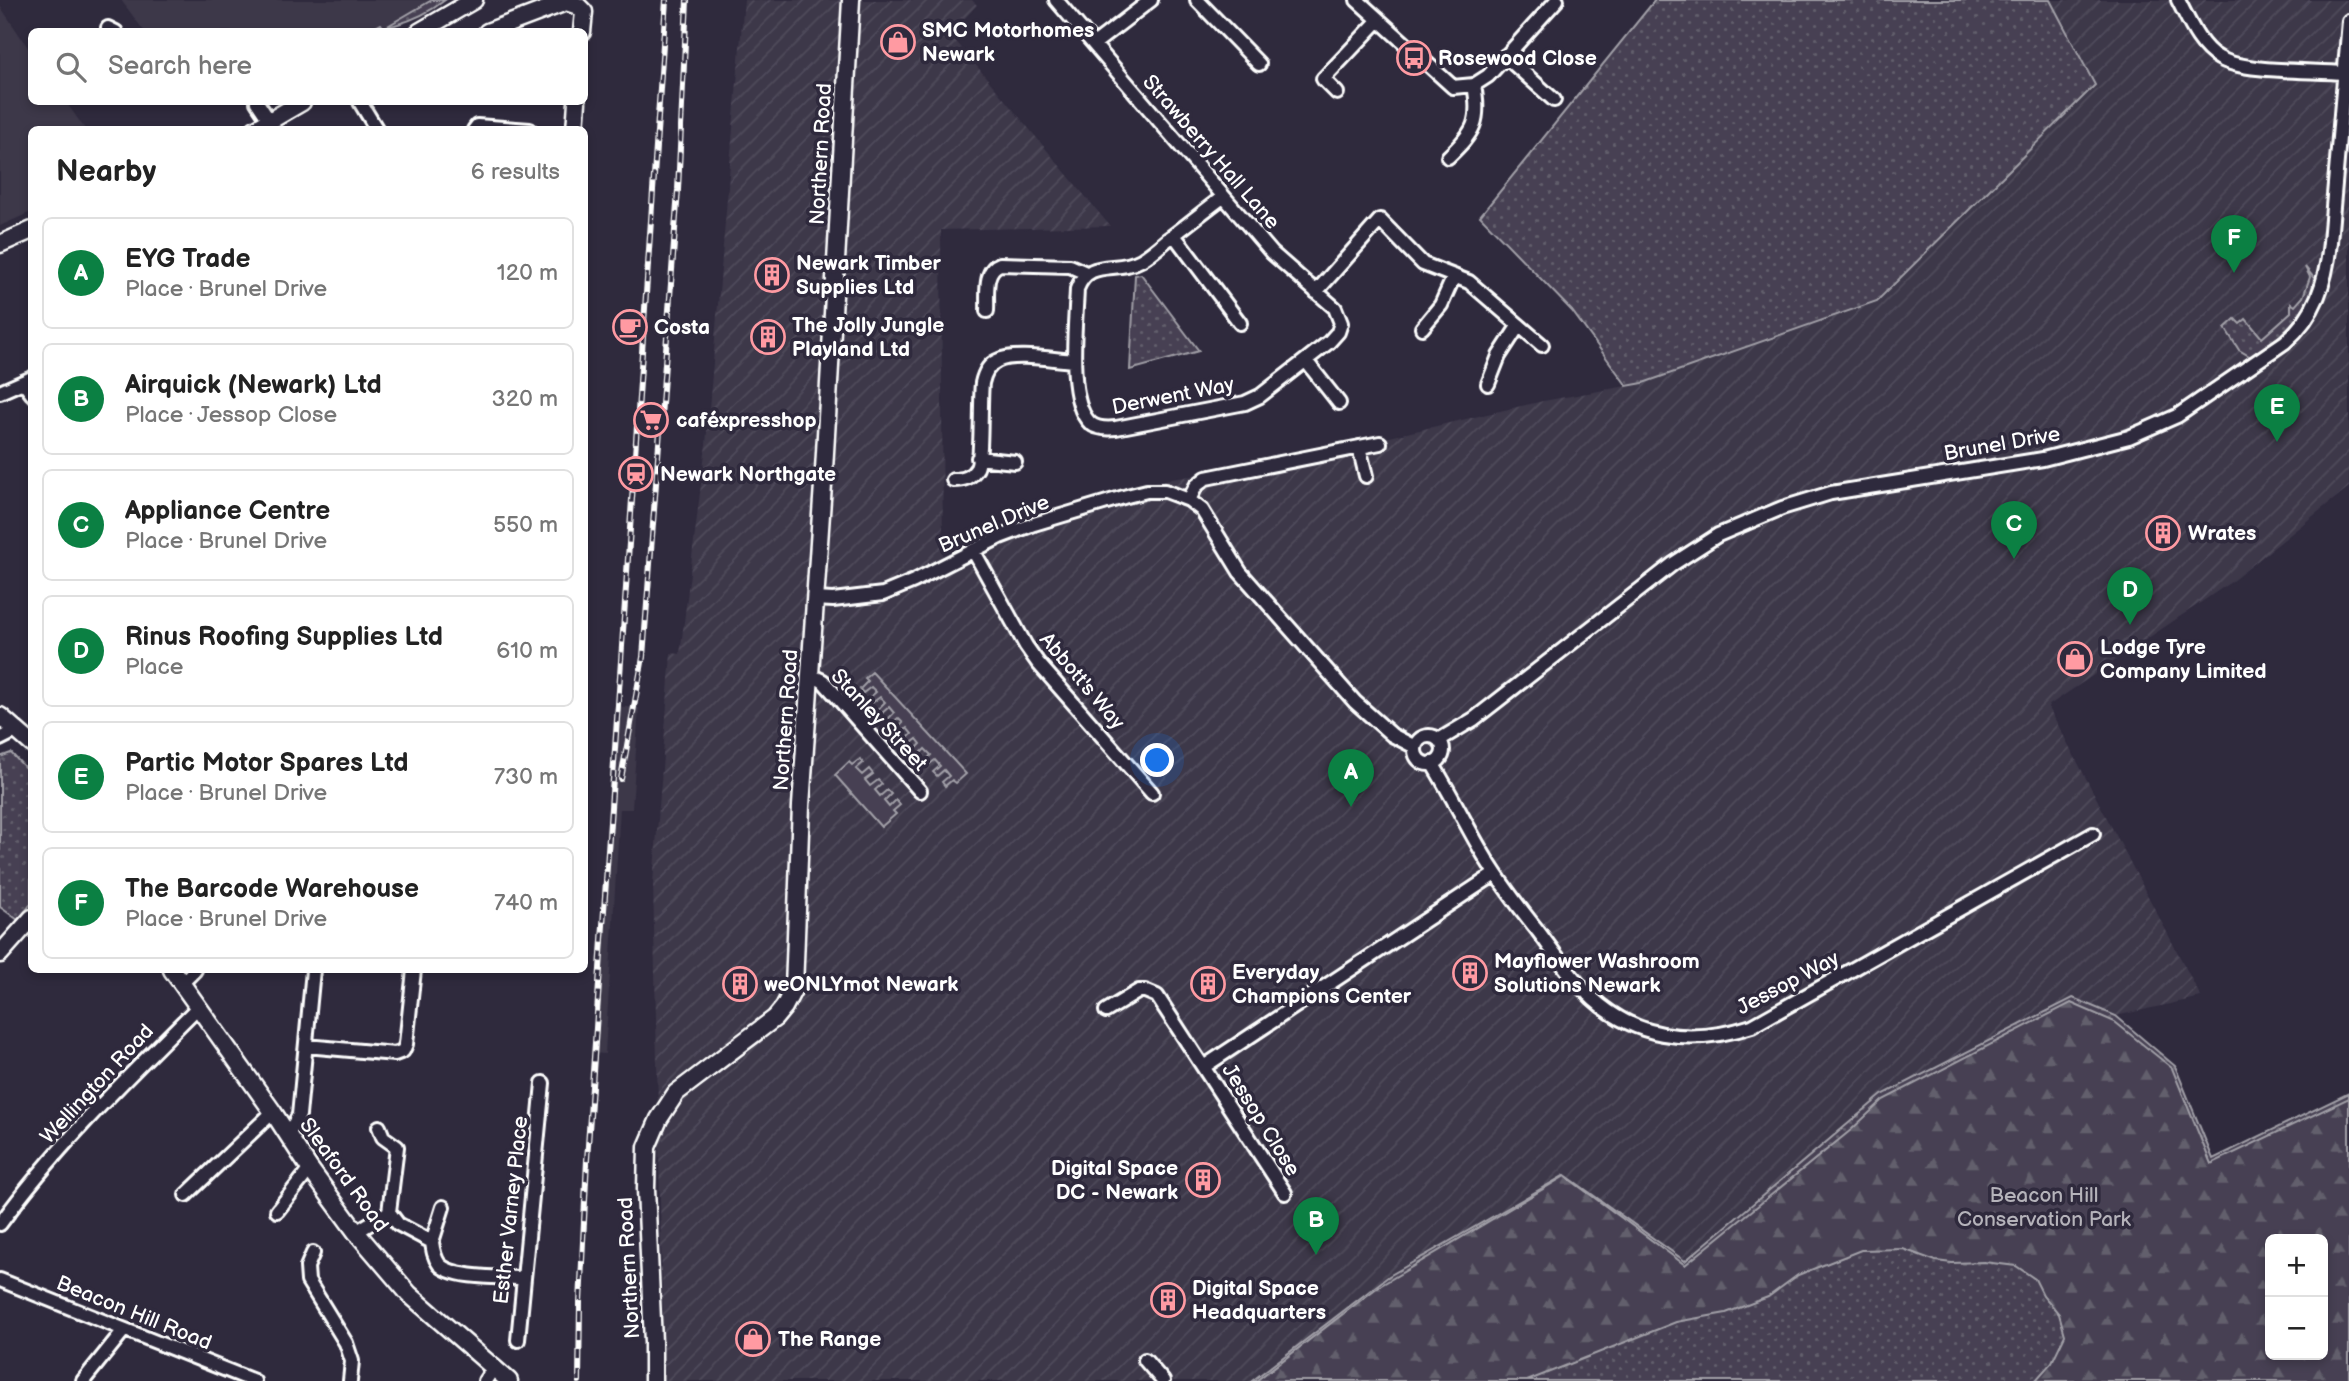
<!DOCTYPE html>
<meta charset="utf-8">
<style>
body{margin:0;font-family:"Balsamiq Sans",sans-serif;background:#f2f2f2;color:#222}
.controls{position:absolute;right:21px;bottom:21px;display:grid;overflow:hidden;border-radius:10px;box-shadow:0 4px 10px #0003}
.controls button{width:63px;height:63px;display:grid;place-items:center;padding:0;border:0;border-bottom:2px solid #e0e0e0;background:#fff;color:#222;font:35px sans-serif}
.you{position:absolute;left:1158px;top:761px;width:24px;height:24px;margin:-18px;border:5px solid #fff;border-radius:50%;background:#1a73e8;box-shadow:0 0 0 10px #1a73e833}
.badge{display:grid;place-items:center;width:46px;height:46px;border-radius:50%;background:#0b8043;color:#fff;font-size:23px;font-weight:700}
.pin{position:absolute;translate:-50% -58px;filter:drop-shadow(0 2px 4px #0008)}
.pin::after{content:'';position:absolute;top:37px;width:24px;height:21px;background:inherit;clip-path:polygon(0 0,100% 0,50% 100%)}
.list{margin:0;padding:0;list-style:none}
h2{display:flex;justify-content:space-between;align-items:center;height:91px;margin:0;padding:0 28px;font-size:30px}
h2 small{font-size:23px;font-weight:400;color:#767676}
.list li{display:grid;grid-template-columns:46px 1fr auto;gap:21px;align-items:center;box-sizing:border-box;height:112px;margin:0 14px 14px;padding:0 14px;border:2px solid #e0e0e0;border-radius:10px}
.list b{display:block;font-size:26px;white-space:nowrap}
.list p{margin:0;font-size:23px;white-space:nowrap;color:#767676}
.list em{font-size:23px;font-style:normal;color:#767676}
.icon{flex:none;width:38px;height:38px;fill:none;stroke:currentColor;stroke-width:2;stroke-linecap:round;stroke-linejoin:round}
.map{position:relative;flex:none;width:2349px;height:1381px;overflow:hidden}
.search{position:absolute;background:#fff;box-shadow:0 4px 10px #0003;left:28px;top:28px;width:560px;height:77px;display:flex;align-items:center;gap:18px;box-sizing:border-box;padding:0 24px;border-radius:10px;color:#767676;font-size:26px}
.panel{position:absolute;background:#fff;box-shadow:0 4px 10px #0003;left:28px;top:126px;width:560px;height:847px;border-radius:10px}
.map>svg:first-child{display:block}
.built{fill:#3c3749}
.industrial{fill:url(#industrial-furrows)}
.grass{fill:url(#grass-dots);stroke:#a2a0a8;stroke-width:2;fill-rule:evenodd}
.forest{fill:url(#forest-firs);stroke:#a2a0a8;stroke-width:2;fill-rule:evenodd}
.garden{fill:#464152;stroke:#a2a0a8;stroke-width:2}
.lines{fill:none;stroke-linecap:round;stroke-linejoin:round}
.street-casing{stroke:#fff;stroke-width:18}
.secondary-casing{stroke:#fff;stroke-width:21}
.street{stroke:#2f2a3d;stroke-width:12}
.secondary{stroke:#2f2a3d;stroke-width:16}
.rail-casing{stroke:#fff;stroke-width:6}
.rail{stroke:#2f2a3d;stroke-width:3.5;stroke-dasharray:10;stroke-linecap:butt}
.labels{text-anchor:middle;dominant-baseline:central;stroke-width:7;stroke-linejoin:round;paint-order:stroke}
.poi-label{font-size:21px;font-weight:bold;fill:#fff;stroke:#2f2a3d;text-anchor:start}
.street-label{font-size:21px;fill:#fff;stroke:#2f2a3d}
.park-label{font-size:21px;fill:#b5b3ba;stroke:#2f2a3d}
</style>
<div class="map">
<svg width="2349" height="1381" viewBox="0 0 2349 1381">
<defs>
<pattern id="industrial-furrows" width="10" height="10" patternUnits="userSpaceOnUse" patternTransform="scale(1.75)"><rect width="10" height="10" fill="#3c3749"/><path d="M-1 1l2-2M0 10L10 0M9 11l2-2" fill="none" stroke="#504b5b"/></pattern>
<pattern id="grass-dots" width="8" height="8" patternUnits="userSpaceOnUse" patternTransform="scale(1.75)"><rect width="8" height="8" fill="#464152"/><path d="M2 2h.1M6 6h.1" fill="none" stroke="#625e6c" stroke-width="1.8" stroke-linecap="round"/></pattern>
<pattern id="forest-firs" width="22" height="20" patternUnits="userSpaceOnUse" patternTransform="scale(1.75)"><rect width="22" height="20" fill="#464152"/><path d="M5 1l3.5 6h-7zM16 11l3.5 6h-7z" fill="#625e6c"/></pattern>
</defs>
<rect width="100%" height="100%" fill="#2f2a3d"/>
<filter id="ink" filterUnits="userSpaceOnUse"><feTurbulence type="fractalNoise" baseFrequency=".0143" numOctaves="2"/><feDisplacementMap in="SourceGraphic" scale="14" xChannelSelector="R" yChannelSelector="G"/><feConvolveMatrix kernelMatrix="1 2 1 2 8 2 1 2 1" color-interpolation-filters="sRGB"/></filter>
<g filter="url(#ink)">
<path class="built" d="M121,0h324l-39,23 -13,2 -12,7 -237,-1z
M0,6l31,46 1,50h34l19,27 -53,1 -1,82 -31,14z
M614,706l25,2 -7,101h-12l-15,245 -13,-1z"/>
<path class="industrial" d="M744,0h228l5,5 -27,29 160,192 -169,4 2,328 190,-73 159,-25 251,-59 100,-18 452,-298 -45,-85h299v487l-118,95 -183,124 153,291 -85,19 -43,-18 -191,97 -197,166 -120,-86 -176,101 -137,105h-588l-11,-498 18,-230 9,1 26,-210z"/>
<path class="grass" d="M432,0h13c-15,12 -32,20 -50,25 -11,2 -14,7 -27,6l13,-7 3,4z
M1655,0h395l45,85 -218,216 -234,82 -16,3 -55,-75 -92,-95z
M2305,267l9,11c-4,35 -35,61 -63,79l-12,-7 -14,-22 10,-9 5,5 6,-5 16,19 29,-26v-9l4,3 8,-9 7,-20z
M1141,274l58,77 -69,19 5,-95z
M11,753l21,22 -1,129 -13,16 -18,-13v-150z
M2073,998l43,18 59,50 38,93 136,-66v288h-1097l137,-105 176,-101 120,86 197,-166zM2270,1239h53v116h-53z"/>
<path class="forest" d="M2071,1003l44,19 57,46 39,96 138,-66v283h-314l17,-19 13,-27 -6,-21 -16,-19 -8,-16 -19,-13 -32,-4 -32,1 -16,-2 -33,-12 -42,1 -63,25 -30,22 -42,16 -50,9 -149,59h-271l122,-94 187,-111 120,89 166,-135 32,-30zM2270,1239h53v116h-53z"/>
<path class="garden" d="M872,672l94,102 -10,9 -4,-3 -7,6 -3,-4 7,-6 -5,-6 -7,6 -4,-4 7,-6 -5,-6 -8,6 -3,-4 7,-7 -6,-6 -7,7 -4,-5 7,-7 -4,-5 -8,6 -4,-4 7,-7 -5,-6 -7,7 -4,-5 7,-7 -5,-5 -7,6 -4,-4 7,-7 -5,-6 -8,7 -3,-5 7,-7 -5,-5 -8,6 -4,-4 8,-7 -5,-5 -8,6 -3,-4 8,-8 -3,-3z
M860,759l3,4 -7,6 6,6 7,-6 4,5 -8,6 5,6 8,-6 4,4 -7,6 5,6 7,-6 4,4 -7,7 5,6 7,-7 4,5 -7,6 3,3 -15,13 -46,-52 14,-13 3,3z"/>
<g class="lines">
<g class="street-casing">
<path id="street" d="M1056,0l216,253 63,55 6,15 -3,9 -9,10 -69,54 -15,7 -129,25c-9,1 -19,1 -26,-5 -24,-23 -14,-103 -13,-134 12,-32 39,-15 64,-29 9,-5 18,-13 26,-20 19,-14 37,-29 56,-43
M1197,0l62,64
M1357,0l96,87 21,-2 14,-9 69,-76
M2178,0c10,19 21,47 41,58 25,15 93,12 125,15
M108,28l8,4
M1094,44l57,-44
M1505,56l49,44
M1337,93l-14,-14 55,-58
M257,102l12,18
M360,102l17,28
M474,130l3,-4 53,4
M1448,157c26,-25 33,-35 26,-72
M1174,235l66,88
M1316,292l64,-72 43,44 46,18 73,63
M987,311c1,-15 -4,-41 13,-47l70,2 16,7
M1422,328l19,-23 13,-29
M1306,361l33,42
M23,382l9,12
M1488,384l11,-28 20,-31
M0,392l32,-14
M1359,447l7,29
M978,458l37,4
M953,480c10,0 18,-2 24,-12 5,-9 3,-70 5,-85 2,-9 6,-18 15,-22 16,-9 59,-1 77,0
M1189,500l7,-14 10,-8 174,-35
M973,550l53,96 12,17 114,130
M815,599l18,1 50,-6 31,-13 86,-44 34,-13 93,-28 20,-5h18l24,9 13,10 38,62 115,130 37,33 23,12
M810,675l13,6 97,110
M1415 750a14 14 0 1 1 28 0a14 14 0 1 1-28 0Z
M0,739l18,-9
M1439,740l35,-21 199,-155 45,-29 64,-27 49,-15 212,-34 86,-22 48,-21 108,-74c31,-27 41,-60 45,-100l19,-221
M1432,763c18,29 33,60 50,89 16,28 36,54 56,79 15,20 29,41 46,59 46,49 107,56 168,36l341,-192
M182,983l13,-13
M1106,1011l33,-20h6l12,5 128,197
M306,1046l89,8 8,-3 3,-7 8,-74
M1205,1066l290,-192
M379,1127l4,10 14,10 -8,65
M288,1135l11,-20 14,-145
M186,1195l87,-83
M277,1211l33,-42
M0,1224c58,-80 129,-148 199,-218
M356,1232l33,-20 9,12 34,18 11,-35
M432,1242c1,8 2,15 7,22 13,15 64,13 84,14
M313,1253l-6,14 1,14 38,62 6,18 -2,20
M0,1280l254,101
M518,1340l25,-257
M1145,1360l18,21
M83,1381l41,-51
M485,1381l8,-12"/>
</g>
<g class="secondary-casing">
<path id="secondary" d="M419,32l55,-32
M487,32l79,-30 12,4 6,6 -2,20
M254,130l48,-28
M575,130l2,-28
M0,244l32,-14
M0,716l32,28
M0,954l32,-36
M172,970l101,142 37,57 46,63 53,62 100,87
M653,1381v-39l-7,-153 1,-42 12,-28 17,-26 99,-75 9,-11 10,-19 7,-182 23,-336 27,-470"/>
</g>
<use href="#street" class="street"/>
<use href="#secondary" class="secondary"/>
<g class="rail-casing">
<path id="rail" d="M621,779l22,-122 35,-467 9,-190
M579,1381l1,-78 7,-143 79,-1160"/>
</g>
<use href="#rail" class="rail"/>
</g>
</g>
<defs>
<g id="shop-ring" transform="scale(1.75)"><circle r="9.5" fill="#2f2a3d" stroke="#ff9aa2" stroke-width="1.5"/><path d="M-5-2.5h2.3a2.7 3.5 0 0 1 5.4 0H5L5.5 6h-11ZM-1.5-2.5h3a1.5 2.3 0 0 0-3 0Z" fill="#ff9aa2"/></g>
<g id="bus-ring" transform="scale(1.75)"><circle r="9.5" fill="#2f2a3d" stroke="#ff9aa2" stroke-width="1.5"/><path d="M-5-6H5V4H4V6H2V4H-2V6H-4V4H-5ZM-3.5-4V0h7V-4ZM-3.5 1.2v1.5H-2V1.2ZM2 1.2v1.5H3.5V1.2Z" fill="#ff9aa2"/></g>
<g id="building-ring" transform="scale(1.75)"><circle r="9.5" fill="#2f2a3d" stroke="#ff9aa2" stroke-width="1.5"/><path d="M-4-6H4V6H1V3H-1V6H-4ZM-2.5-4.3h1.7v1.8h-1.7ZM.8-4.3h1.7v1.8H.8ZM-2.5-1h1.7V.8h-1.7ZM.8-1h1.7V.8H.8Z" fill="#ff9aa2"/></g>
<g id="cafe-ring" transform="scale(1.75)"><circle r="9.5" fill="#2f2a3d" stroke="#ff9aa2" stroke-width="1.5"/><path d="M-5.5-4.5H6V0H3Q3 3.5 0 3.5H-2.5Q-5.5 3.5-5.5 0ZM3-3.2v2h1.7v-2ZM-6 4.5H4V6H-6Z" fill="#ff9aa2"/></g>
<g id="supermarket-ring" transform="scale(1.75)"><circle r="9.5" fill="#2f2a3d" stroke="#ff9aa2" stroke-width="1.5"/><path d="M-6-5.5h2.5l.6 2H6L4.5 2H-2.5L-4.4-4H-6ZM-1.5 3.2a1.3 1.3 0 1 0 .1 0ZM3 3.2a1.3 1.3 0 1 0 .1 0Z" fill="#ff9aa2"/></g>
<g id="station-ring" transform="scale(1.75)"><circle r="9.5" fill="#2f2a3d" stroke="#ff9aa2" stroke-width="1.5"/><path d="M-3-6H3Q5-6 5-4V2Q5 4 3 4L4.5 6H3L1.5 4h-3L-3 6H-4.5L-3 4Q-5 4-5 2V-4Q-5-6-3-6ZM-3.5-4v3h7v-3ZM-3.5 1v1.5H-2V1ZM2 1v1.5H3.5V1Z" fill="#ff9aa2"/></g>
</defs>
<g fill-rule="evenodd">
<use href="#shop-ring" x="898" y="42"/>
<use href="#bus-ring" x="1414" y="58"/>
<use href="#building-ring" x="772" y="275"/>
<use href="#cafe-ring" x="630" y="327"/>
<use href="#building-ring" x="768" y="337"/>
<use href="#supermarket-ring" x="651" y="420"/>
<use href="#station-ring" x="636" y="474"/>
<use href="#building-ring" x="2163" y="533"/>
<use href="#shop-ring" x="2075" y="659"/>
<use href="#building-ring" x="1470" y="973"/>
<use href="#building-ring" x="740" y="984"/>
<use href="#building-ring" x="1208" y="984"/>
<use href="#building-ring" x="1203" y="1180"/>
<use href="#building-ring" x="1168" y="1300"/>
<use href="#shop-ring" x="753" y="1339"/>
</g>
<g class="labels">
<g class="poi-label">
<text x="922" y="30">SMC Motorhomes<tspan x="922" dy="24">Newark</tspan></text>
<text x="1438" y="58">Rosewood Close</text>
<text x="796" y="263">Newark Timber<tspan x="796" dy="24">Supplies Ltd</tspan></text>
<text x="792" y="325">The Jolly Jungle<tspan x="792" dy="24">Playland Ltd</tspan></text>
<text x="654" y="327">Costa</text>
<text x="676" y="420">caféxpresshop</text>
<text x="660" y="474">Newark Northgate</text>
<text x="2188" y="533">Wrates</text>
<text x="2100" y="647">Lodge Tyre<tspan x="2100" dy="24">Company Limited</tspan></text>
<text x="1494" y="961">Mayflower Washroom<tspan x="1494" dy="24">Solutions Newark</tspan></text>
<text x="1232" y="972">Everyday<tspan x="1232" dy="24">Champions Center</tspan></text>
<text x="764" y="984">weONLYmot Newark</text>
<text x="1178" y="1168" text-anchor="end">Digital Space<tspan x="1178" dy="24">DC - Newark</tspan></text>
<text x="1192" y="1288">Digital Space<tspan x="1192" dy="24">Headquarters</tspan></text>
<text x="778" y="1339">The Range</text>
</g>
<g class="street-label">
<text transform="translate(1211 152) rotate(49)">Strawberry Hall Lane</text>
<text transform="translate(821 154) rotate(-87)">Northern Road</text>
<text transform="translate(1173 396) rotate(-11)">Derwent Way</text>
<text transform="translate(2002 444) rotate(-10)">Brunel Drive</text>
<text transform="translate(994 524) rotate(-23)">Brunel Drive</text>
<text transform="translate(1082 681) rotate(50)">Abbott's Way</text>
<text transform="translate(786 720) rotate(-86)">Northern Road</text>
<text transform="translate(879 720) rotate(47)">Stanley Street</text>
<text transform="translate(1788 983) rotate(-28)">Jessop Way</text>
<text transform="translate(97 1084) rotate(-47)">Wellington Road</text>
<text transform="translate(1261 1120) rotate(58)">Jessop Close</text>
<text transform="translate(344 1175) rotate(54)">Sleaford Road</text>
<text transform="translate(511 1210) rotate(-84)">Esther Varney Place</text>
<text transform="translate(629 1268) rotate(-93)">Northern Road</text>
<text transform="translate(134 1313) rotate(22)">Beacon Hill Road</text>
</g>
<g class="park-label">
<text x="2044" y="1195">Beacon Hill<tspan x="2044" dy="24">Conservation Park</tspan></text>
</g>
</g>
</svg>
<div class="controls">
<button>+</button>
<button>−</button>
</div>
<div class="you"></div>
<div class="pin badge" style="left:1351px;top:807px">A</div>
<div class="pin badge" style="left:1316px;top:1255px">B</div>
<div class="pin badge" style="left:2014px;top:559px">C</div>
<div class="pin badge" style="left:2130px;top:625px">D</div>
<div class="pin badge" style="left:2277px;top:442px">E</div>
<div class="pin badge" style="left:2234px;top:273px">F</div>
<div class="search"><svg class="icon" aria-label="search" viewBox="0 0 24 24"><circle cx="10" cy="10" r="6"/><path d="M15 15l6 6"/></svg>Search here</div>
<section class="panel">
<h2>Nearby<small>6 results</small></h2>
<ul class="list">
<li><span class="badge">A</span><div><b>EYG Trade</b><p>Place · Brunel Drive</p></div><em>120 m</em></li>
<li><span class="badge">B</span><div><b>Airquick (Newark) Ltd</b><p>Place · Jessop Close</p></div><em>320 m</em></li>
<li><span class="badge">C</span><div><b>Appliance Centre</b><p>Place · Brunel Drive</p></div><em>550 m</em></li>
<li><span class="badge">D</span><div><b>Rinus Roofing Supplies Ltd</b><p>Place</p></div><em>610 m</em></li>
<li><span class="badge">E</span><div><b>Partic Motor Spares Ltd</b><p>Place · Brunel Drive</p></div><em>730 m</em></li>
<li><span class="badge">F</span><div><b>The Barcode Warehouse</b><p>Place · Brunel Drive</p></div><em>740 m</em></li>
</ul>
</section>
</div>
